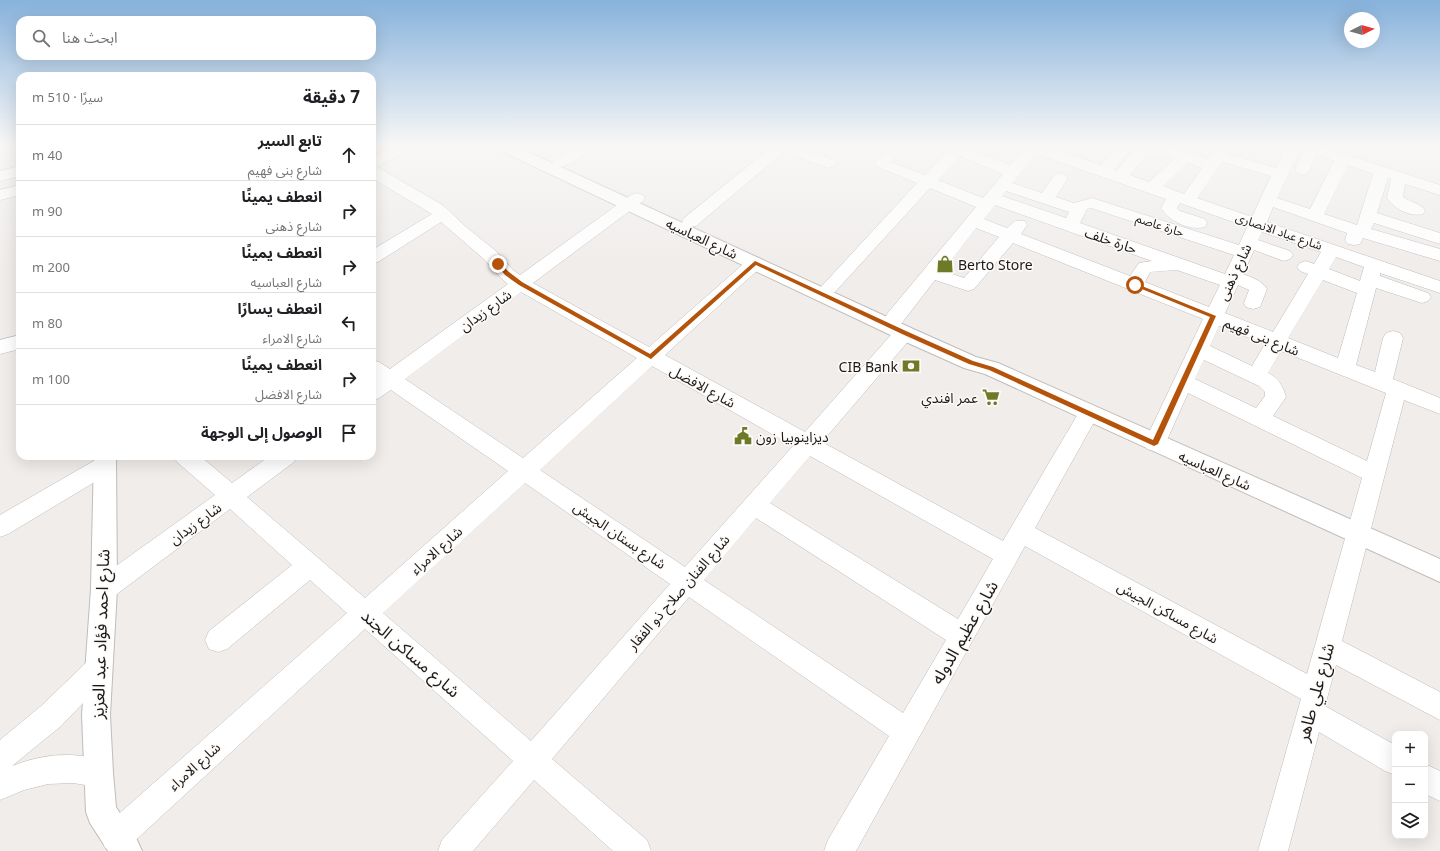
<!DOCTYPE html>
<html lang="ar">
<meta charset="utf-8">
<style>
body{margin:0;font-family:"Noto Sans","Noto Sans Arabic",sans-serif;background:#f6f6f6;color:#202124;direction:rtl}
.controls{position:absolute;right:12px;bottom:12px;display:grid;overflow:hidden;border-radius:8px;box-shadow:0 4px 16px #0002}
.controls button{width:36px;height:36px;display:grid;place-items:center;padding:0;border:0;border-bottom:1px solid #e0e0e0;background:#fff;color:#202124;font:20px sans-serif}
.compass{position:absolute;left:1344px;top:12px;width:36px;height:36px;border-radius:50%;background:#fff;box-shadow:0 4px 16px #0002;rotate:85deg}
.stop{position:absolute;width:12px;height:12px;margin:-9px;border:3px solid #b45309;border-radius:50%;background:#fff}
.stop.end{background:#b45309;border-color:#fff;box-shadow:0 1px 4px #0008}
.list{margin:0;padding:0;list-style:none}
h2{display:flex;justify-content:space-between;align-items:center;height:52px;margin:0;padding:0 16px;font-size:17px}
h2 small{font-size:13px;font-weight:400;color:#757577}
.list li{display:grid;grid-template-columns:26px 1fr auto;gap:12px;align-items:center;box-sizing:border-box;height:56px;padding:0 16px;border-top:1px solid #e0e0e0}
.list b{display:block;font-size:15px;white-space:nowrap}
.list p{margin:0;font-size:13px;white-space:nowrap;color:#757577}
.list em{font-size:13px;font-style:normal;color:#757577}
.icon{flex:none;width:22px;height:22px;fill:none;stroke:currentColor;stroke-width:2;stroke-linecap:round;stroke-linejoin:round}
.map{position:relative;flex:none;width:1440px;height:851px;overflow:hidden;direction:ltr}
.search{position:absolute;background:#fff;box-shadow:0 4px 16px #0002;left:16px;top:16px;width:360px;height:44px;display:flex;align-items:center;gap:10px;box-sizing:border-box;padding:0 14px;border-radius:12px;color:#757577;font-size:15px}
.panel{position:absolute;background:#fff;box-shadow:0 4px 16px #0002;left:16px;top:72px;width:360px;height:388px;border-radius:12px;direction:rtl}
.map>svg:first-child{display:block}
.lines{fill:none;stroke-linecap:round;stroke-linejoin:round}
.minor-casing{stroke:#bfbcba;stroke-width:1}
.major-casing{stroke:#bfbcba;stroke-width:2}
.minor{fill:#fff;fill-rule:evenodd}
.major{fill:#fff;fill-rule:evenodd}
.route{fill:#b45309}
.labels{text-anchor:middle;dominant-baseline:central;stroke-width:3;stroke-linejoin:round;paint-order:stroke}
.far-street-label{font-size:12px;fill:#1b1a19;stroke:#fdfaf8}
.street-label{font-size:14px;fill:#1b1a19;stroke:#fdfaf8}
.poi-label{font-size:14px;fill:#1b1a19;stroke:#fdfaf8;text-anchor:start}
.near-street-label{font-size:17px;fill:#1b1a19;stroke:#fdfaf8}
</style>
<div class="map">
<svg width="1440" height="851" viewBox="0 0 1440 851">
<rect width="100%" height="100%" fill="#f0edeb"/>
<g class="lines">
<g class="minor-casing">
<path id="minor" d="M395,145h18l-3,3 -33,19 67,39 22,21 30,24 17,19 7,5 111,-80 6,-2 6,2 2,3 -2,3 -110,82 116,64 100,-88 6,-2 6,2 3,4 -3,4 -96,88 140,77 92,-104 7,-2 7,2 3,5 -3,5 -89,104 181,99 79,-134 7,-2 7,2 3,6 -64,115 272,146 55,-196 -174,-85 -25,56 -8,2 -8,-2 -3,-6 59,-124 -190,-76 -39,46 -6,2 -33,-11 -34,44 -7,1 -7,-1 -2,-5 2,-5 89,-107 -46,-19 -95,104 -6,2 -6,-2 -3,-4 97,-105 -39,-16 -3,-3 4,-8 12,-11h16l-16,17 34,13 23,-24 -8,-3 -2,-3h31l-2,3 43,17 14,-16 -3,-1 -2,-3h23l59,20 18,-20h15l-20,25 3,1c6,-7 12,-18 20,-24 15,-11 56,7 71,12l11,-14h14l-5,9 48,14 11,-23h30l123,40v10l-35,-11 -2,13c7,5 18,7 22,13l-2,4c-13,3 -29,-5 -36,-16l4,-19 -3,-1 -11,35 63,20v11l-66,-21 -3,6 69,20v12l-77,-23 -3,6 -6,1 -6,-1 -3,-4 2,-7 -74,-26 -6,15 173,59v12l-60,-20v3l48,17 3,4 -3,4 -6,2 -46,-15 -20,77 19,7 8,-34 3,-5 7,-2 7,2 3,5 -10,41 47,19v16l-36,-14 -62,241 98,51v28l-104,-55 -11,41 70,39v30l-10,-4 -66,-39 -31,119h-30l43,-152 -276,-153 -169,305h-32l4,-11 61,-104 -200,-139 -137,162 95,81 4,11h-38l-79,-71 -61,71h-35l4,-11 71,-79 -148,-132 -238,219 -9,3 -13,-3 -4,-11 4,-11 242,-213 -37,-33 -83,69 -9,3 -9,-3 -4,-9 4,-9 83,-66 -62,-56 -117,88 -9,3 -9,-3 -3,-8 3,-8 120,-86 -38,-33 -3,-6h26l32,27 38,-27h27l-3,6 -47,35 118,101 143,-127 -117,-81 -12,8 -7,3v-19l4,-2 -4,-3v-17l7,2 11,7 118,-85 -7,-6 -17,-19 -43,-37 -63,40 -6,2v-14l60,-36 -60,-36v-20zM1299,150l4,1 -8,19 3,3 5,2 5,-2 9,-18 17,6 -24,48 -33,-11zM1150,153l25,5 -26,24 -19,-7 18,-21zM1036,154l130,45 -5,9c8,13 28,23 44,19l2,-4 -2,-4 -25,-8 -3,-3 3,-5 67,24 -8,18 -141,-45 -6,-2 -18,5 -18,-6 12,-19 -2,-3 -6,-2 -6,2 -12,18 -30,-10zM960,156l43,18 -20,24 -45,-18zM1188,162l14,6 -18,26 -21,-8zM1222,162l49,14 -19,41 -55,-19zM1348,165l25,9 -16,51 -33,-11zM1006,191l63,21 -3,6 -64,-22zM995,205l157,56 -13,2 -9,13 -109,-42 6,-9 -2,-4c-9,-2 -12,1 -18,7l-23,-9zM1091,208l143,47 -9,19 -145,-51 7,-14zM976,228l23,9 -35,41 -21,-7zM1262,232l59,20 -7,12 -8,-3 -6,2 -3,4 3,4 8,3 -35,58 -48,-19 13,-28 11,5 -5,13 2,4 7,2 7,-2 7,-18c-6,-9 -14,-11 -24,-15l11,-24 30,11 6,-2 3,-4 -3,-4 -32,-11zM1336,257l28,10 -4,14 -31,-12zM1177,270l43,15 -11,22 -64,-25 5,-10zM1323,280l34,13 -19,65 -50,-20zM521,292l116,66 -114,100 -118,-79zM1219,326l46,18 -13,22 -42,-20zM1281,351l105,42 -19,68 -94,-45 13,-19c-3,-11 -8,-19 -18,-24zM1204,360l55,26 6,6v4l-9,12 -61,-29zM652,366l141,80 -108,121 -145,-97zM810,456l183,103 -35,60 -188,-116zM525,483l145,101 -139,157 -148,-128zM756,518l190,122 -43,73 -199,-133z
M577,145h18l-3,3c-10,7 -24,22 -37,18l-3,-3 3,-3z
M774,145h18l41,15 3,3 -3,3 -5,2 -44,-16 -88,74 -6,1 -6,-1 -2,-4 2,-4z
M20,166v10l-20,5v-10z
M20,185v10l-20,5v-10z
M20,335v14l-20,5v-14z
M105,456l8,3 3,6 -3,6 -105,63 -8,3v-22l97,-56z
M99,655l9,4 4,9 -4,9 -47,49 -49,40c31,-12 64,-16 96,-3l4,10 -4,10 -10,4 -25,-4 -25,1 -24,6 -24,10v-60l41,-34 49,-47z
M1425,764l15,7v30l-15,-7z"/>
</g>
<g class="major-casing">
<path id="major" d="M493,145h20l398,183 65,29 22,6 442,196v23l-455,-208 -21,-6 -67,-30 -402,-190z
M94,456h22l1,133 -7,126 3,58 3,34 21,33 5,11h-34l-18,-28 -4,-11 -4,-97 9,-126z"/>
</g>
<use href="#minor" class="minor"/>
<use href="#major" class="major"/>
</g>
<linearGradient id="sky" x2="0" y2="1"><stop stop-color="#87b2dc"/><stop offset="0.55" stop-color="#f8f7f6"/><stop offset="1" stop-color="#f8f7f6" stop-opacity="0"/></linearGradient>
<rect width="1440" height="264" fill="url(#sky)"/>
<path class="route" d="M755,261l151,70 67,30 20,6 160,73 57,-123 -78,-32 5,-1 79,32 -58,128 -4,2 -165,-76 -20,-6 -67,-30 -146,-69 -105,94 -132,-74 -14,-10 -9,-11 4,-1 9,9 13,10 128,72z"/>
<defs>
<g id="shop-bare" transform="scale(1.38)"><path d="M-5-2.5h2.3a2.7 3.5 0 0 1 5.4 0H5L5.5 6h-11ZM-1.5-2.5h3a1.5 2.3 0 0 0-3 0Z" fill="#6d7b29" stroke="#fdfaf8" stroke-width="2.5" paint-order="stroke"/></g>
<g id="bank-bare" transform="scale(1.38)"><path d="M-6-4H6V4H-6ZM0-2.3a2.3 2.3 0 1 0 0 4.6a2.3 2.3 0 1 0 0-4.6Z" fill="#6d7b29" stroke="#fdfaf8" stroke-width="2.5" paint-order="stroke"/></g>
<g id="supermarket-bare" transform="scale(1.38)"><path d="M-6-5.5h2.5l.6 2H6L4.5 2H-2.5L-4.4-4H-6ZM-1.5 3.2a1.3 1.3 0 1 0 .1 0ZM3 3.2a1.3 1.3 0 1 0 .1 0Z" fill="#6d7b29" stroke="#fdfaf8" stroke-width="2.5" paint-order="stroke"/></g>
<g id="civic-bare" transform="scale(1.38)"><path d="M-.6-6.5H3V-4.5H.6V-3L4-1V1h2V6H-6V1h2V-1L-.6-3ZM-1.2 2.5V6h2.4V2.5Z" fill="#6d7b29" stroke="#fdfaf8" stroke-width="2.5" paint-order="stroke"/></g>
</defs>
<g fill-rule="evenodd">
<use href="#shop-bare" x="945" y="264"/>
<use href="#bank-bare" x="911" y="366"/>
<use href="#supermarket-bare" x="991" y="397"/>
<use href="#civic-bare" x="743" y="436"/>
</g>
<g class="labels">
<g class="far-street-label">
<text transform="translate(1160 225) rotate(18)">حارة عاصم</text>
<text transform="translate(1279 231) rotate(19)">شارع عباد الانصارى</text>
</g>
<g class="street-label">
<text transform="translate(702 238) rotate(25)">شارع العباسيه</text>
<text transform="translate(1111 240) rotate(19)">حارة خلف</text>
<text transform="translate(1234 272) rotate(-65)">شارع ذهنى</text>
<text transform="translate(485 310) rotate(-36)">شارع زيدان</text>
<text transform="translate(1262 336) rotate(22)">شارع بنى فهيم</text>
<text transform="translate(703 386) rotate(29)">شارع الافضل</text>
<text transform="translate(1215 470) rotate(24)">شارع العباسيه</text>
<text transform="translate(195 523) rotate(-36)">شارع زيدان</text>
<text transform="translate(620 535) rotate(34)">شارع بستان الجيش</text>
<text transform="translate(436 550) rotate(-42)">شارع الامراء</text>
<text transform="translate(678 592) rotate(-49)">شارع الفنان صلاح ذو الفقار</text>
<text transform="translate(1168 612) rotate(29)">شارع مساكن الجيش</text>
<text transform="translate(194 766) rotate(-42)">شارع الامراء</text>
</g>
<g class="poi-label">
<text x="958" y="264">Berto Store</text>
<text x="898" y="366" text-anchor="end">CIB Bank</text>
<text x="978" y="397" text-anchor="end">عمر افندي</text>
<text x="756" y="436">ديزاينوبيا زون</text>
</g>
<g class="near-street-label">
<text transform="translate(964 632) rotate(-60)">شارع عظيم الدوله</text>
<text transform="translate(100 634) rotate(-88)">شارع احمد فؤاد عبد العزيز</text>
<text transform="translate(411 653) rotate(41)">شارع مساكن الجند</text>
<text transform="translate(1315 692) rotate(-75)">شارع علي طاهر</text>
</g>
</g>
</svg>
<div class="controls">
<button>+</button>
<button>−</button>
<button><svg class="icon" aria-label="layers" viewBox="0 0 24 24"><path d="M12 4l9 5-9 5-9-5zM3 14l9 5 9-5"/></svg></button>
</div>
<svg class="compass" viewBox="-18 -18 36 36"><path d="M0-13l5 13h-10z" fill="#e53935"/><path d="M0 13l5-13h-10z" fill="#757577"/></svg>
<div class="stop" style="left:1135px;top:285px"></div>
<div class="stop end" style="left:498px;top:264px"></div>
<div class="search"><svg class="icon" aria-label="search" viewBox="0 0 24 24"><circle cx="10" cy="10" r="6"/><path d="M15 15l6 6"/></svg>ابحث هنا</div>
<section class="panel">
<h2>7 دقيقة<small>سيرًا · 510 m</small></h2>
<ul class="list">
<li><svg class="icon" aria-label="ahead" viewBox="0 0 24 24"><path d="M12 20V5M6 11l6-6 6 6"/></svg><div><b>تابع السير</b><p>شارع بنى فهيم</p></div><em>40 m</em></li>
<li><svg class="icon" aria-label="right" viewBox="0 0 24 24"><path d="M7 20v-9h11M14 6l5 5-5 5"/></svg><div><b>انعطف يمينًا</b><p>شارع ذهنى</p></div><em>90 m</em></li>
<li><svg class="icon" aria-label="right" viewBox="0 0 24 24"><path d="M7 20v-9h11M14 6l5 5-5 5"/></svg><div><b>انعطف يمينًا</b><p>شارع العباسيه</p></div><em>200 m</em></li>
<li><svg class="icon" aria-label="left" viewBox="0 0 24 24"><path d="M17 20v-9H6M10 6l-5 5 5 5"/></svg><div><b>انعطف يسارًا</b><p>شارع الامراء</p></div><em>80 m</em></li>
<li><svg class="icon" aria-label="right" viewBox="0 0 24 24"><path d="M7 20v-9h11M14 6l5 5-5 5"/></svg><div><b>انعطف يمينًا</b><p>شارع الافضل</p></div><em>100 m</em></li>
<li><svg class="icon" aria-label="arrive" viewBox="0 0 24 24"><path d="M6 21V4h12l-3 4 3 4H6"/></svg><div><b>الوصول إلى الوجهة</b></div></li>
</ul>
</section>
</div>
